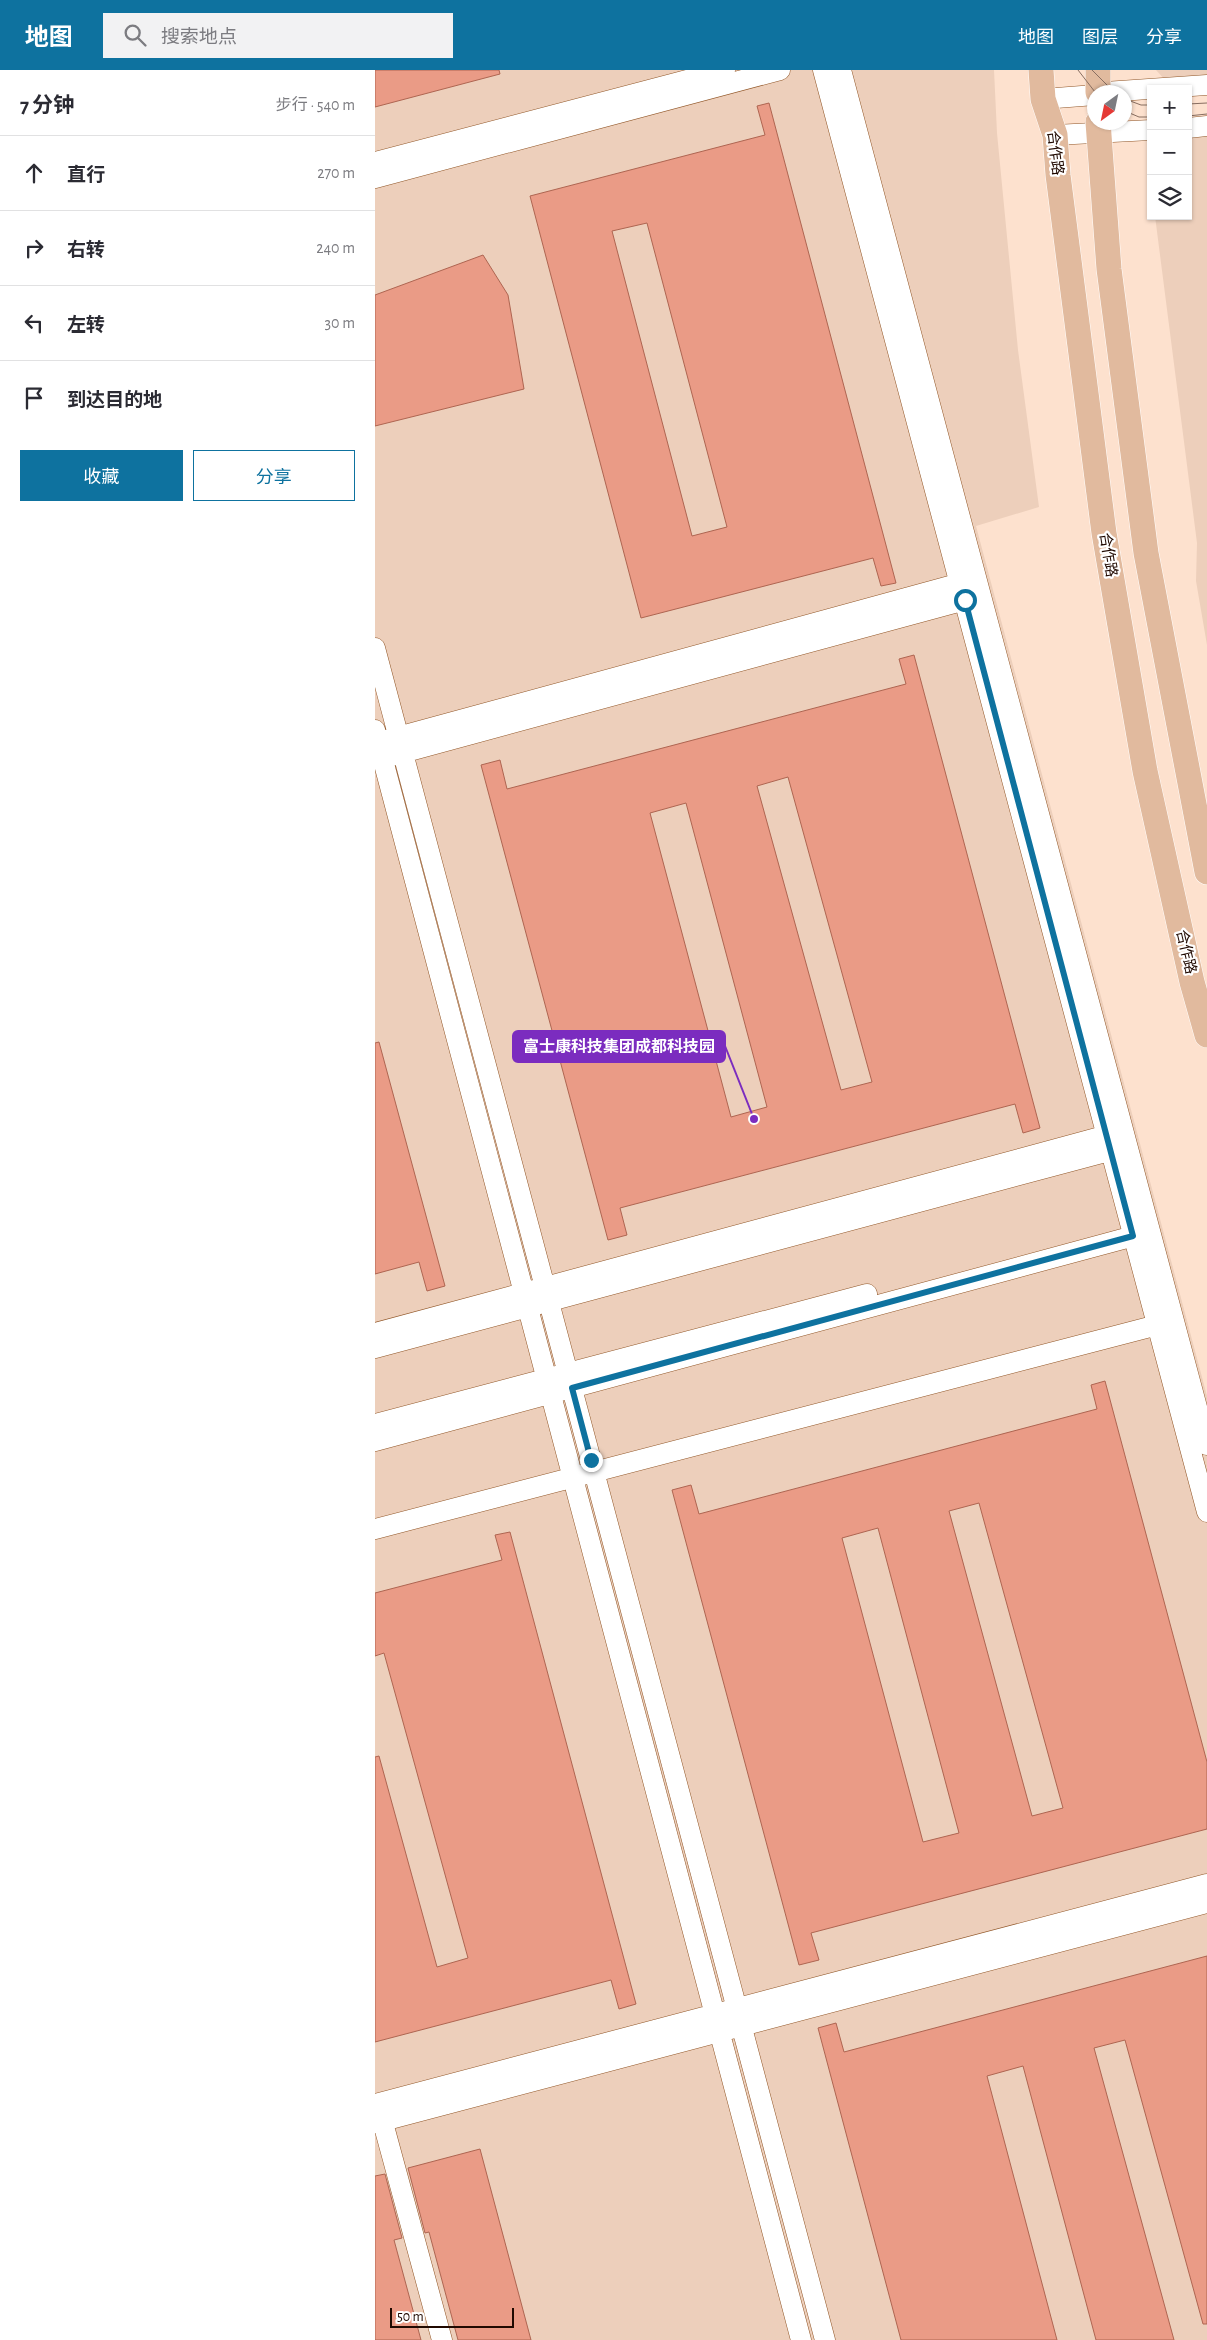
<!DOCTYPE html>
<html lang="zh">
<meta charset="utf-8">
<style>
body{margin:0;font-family:"Alegreya Sans","Noto Sans SC",sans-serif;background:#f2f2f3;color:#2b2b33}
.controls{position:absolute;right:15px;top:15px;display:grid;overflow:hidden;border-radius:0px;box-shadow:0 1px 4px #0004}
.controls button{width:45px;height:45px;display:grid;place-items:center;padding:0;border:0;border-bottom:1px solid #e1e1e2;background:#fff;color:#2b2b33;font:25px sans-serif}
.compass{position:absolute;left:712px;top:15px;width:45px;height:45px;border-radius:50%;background:#fff;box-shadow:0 1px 4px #0004;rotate:213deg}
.scale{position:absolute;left:15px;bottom:12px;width:124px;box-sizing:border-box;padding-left:5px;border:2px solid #200900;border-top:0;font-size:14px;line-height:18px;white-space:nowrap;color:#200900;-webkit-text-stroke:4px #fff;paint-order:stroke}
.stop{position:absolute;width:15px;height:15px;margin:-11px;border:4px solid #0e729f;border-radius:50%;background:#fff}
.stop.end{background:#0e729f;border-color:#fff;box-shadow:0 1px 5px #0008}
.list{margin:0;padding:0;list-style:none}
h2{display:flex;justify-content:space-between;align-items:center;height:65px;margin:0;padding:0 20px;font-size:21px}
h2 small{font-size:16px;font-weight:400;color:#7c7c81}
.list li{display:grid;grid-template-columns:32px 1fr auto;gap:15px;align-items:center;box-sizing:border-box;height:75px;padding:0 20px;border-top:1px solid #e1e1e2}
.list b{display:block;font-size:19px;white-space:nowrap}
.list em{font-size:16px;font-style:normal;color:#7c7c81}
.actions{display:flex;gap:10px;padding:15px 20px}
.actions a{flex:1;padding:11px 0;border:1px solid #0e729f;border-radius:0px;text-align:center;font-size:18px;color:#0e729f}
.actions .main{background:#0e729f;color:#fff}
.icon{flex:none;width:28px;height:28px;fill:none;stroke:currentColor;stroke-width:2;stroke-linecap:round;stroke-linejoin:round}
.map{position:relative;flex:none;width:832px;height:2270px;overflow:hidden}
header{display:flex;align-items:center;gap:30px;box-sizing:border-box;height:70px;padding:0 25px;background:#0e729f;color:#fff}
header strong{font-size:24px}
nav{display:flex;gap:28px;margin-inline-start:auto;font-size:18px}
.search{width:350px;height:45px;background:#f2f2f3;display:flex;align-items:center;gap:12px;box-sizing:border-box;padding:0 18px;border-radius:0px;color:#7c7c81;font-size:19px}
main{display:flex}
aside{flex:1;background:#fff}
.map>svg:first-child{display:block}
.built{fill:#edcfbb}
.building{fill:#ea9b86;stroke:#ae6551;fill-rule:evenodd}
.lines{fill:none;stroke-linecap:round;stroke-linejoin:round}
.minor-casing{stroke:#915627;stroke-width:21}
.major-casing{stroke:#fff;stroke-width:26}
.minor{stroke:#fff;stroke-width:20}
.major{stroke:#e1ba9e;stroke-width:25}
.tram{stroke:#886e61;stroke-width:1}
.route{stroke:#0e729f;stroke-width:6}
.labels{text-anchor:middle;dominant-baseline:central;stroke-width:4.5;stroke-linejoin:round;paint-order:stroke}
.street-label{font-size:15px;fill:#200900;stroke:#fff}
.leader{fill:none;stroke:#7b2cbf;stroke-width:2}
.callout-dot{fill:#7b2cbf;stroke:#fff;stroke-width:2}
.callout{fill:#7b2cbf;stroke:#7b2cbf;stroke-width:2}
.callout-label{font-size:16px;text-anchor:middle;font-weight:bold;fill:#fff}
</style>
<header>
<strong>地图</strong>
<div class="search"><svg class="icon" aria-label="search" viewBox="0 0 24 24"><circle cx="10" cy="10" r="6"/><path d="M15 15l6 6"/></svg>搜索地点</div>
<nav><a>地图</a><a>图层</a><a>分享</a></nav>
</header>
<main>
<aside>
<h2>7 分钟<small>步行 · 540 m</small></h2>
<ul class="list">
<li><svg class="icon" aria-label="ahead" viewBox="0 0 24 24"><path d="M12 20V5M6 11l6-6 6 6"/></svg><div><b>直行</b></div><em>270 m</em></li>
<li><svg class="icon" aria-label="right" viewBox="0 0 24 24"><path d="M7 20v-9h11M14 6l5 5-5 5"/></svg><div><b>右转</b></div><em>240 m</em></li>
<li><svg class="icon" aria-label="left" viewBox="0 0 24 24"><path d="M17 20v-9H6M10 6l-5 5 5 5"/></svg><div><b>左转</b></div><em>30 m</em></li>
<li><svg class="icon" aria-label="arrive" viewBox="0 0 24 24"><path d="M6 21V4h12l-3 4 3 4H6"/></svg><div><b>到达目的地</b></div></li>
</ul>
<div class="actions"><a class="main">收藏</a><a>分享</a></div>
</aside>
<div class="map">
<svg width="832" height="2270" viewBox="0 0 832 2270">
<rect width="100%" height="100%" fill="#fde1ce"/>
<path class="built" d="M0,0h619l3,63 21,217 21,157 -63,19 231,870v944h-832z
M781,0h51v7l-41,4z
M832,61v514l-11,-64 1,-38 -42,-327h33v-84z"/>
<path class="building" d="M0,0h124l1,4 -125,33z
M394,33l127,480 -15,3 -8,-28 -232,60 -111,-422 235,-61 -8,-29zM272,153l80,304 -35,9 -80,-305z
M108,185l25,40 16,94 -149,37v-131z
M539,585l126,473 -17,5 -8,-29 -395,104 7,27 -19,5 -127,-475 19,-5 7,29 399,-105 -7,-25zM413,707l84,305 -31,8 -84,-304zM311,733l81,304 -36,10 -81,-304z
M4,972l66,244 -18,5 -8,-29 -44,12v-231z
M730,1311l102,381v67l-396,104 8,27 -20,5 -127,-475 19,-5 8,29 398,-105 -6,-24zM604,1433l84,305 -31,8 -83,-305zM503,1458l81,305 -36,9 -81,-304z
M135,1462l126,472 -17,5 -8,-29 -236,62v-285l4,-1 58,211 31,-9 -84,-305 -9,3v-63l127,-33 -7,-25z
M832,1886v368h-4l-78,-284 -31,8 80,292h-78l-73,-274 -36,10 70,264h-156l-83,-312 18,-5 8,29z
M105,2079l51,191h-73l-29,-108 -4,1 -17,-65z
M10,2104l17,64 -8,2 27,100h-46v-164z"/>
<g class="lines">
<g class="minor-casing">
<path id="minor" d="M448,0l384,1442
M466,0l366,1375
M730,22l102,-7
M668,29l52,-4
M813,58l19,-2
M680,65l96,-5
M0,92l350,-92
M0,108l405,-108
M0,578l450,1692
M0,660l426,1610
M12,670l585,-160
M16,686l585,-159
M0,1263l744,-201
M0,1278l749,-201
M0,1354l492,-130
M0,1371l770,-208
M0,1459l794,-207
M0,2034l832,-220
M4,2038l63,232
M0,2053l832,-220"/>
</g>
<g class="major-casing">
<path id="major" d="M666,0l2,29 12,36 3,40 46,358 41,238 47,211 15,53
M723,0v22
M723,52l11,147 37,284 61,319"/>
</g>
<use href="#minor" class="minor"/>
<use href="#major" class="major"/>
<path class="tram" d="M703,0l17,22
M717,0l22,22
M750,29l16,6h10
M813,34l19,-1
M750,41l14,6h12
M813,46l19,-2"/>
</g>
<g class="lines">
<path class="route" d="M216,1390l-19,-72 561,-152 -168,-636"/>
</g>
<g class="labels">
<g class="street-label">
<text transform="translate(680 83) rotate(83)">合作路</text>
<text transform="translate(733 485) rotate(81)">合作路</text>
<text transform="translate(811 882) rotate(77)">合作路</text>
</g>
</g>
<path class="leader" d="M379 1049L350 976"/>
<circle class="callout-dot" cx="379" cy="1049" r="5"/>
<rect class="callout" x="138" y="961" width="212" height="31" rx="5"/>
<g class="callout-label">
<text x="244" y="982">富士康科技集团成都科技园</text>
</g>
</svg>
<div class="controls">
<button>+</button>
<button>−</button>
<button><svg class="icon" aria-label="layers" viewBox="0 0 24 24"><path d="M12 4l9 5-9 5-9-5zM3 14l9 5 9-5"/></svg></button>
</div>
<svg class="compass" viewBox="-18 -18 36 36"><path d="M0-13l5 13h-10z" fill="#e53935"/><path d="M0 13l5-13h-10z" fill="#7c7c81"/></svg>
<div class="scale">50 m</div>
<div class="stop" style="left:590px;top:530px"></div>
<div class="stop end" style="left:216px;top:1390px"></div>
</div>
</main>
